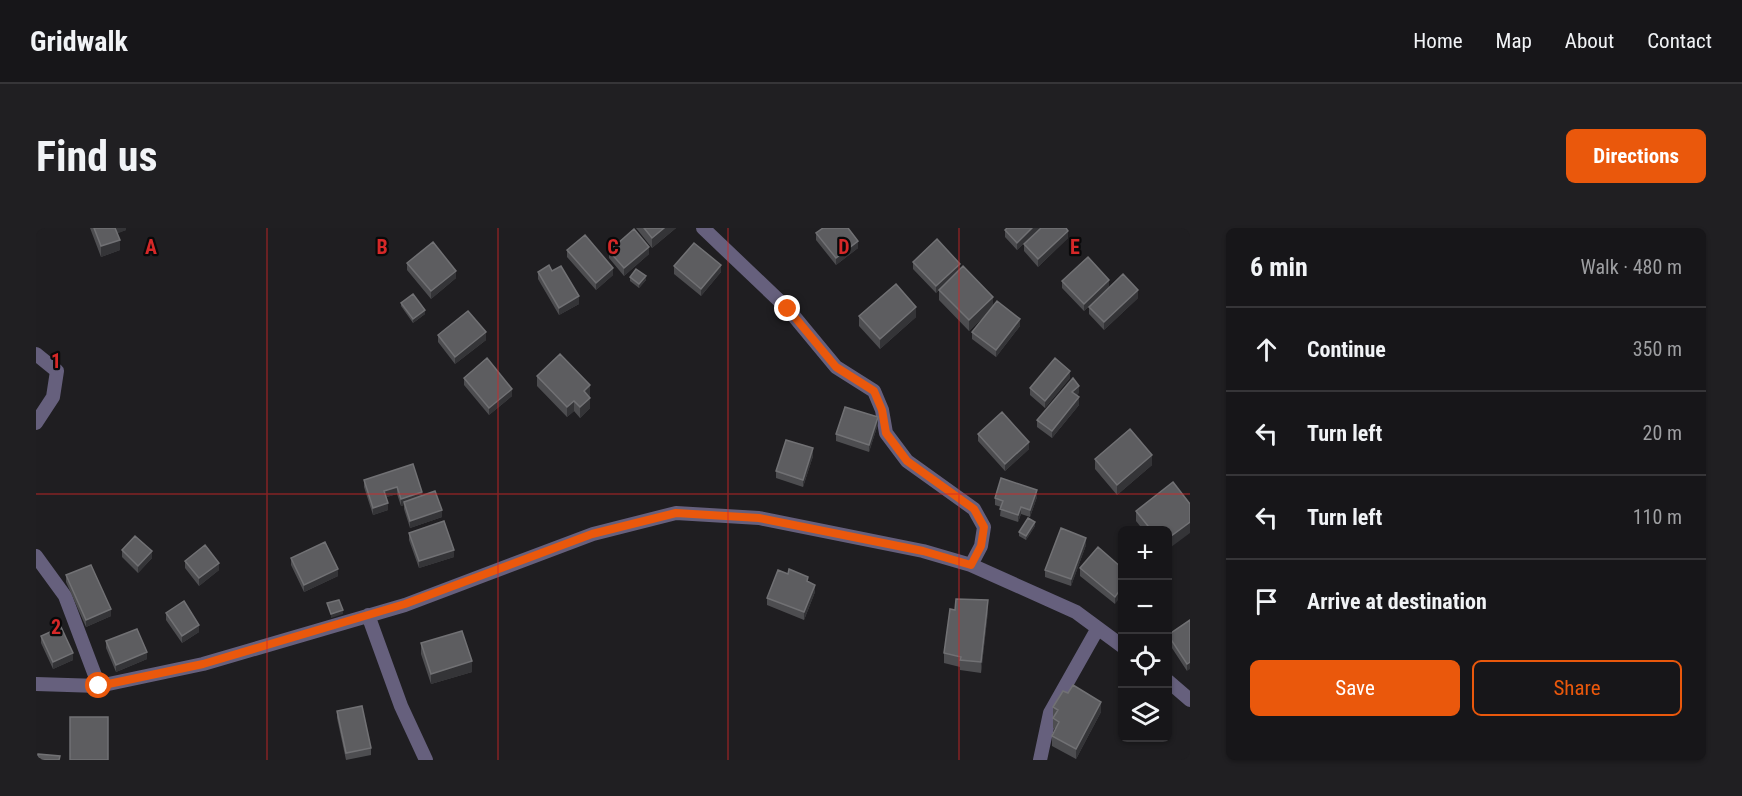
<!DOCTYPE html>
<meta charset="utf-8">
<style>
body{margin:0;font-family:"Roboto Condensed",sans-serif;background:#201f22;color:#f1f3f6}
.controls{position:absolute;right:18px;bottom:18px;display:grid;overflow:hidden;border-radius:9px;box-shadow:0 2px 4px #0004}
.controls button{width:54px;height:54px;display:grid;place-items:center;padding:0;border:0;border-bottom:2px solid #363538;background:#171619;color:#f1f3f6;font:30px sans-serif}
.stop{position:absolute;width:18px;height:18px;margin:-14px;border:4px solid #ea580c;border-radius:50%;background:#fff}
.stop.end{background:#ea580c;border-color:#fff;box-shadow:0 2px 6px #0008}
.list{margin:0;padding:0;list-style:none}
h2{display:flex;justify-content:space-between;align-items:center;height:78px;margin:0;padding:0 24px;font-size:26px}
h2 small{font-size:20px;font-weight:400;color:#9e9fa2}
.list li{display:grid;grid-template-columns:39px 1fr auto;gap:18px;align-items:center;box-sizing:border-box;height:84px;padding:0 24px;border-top:2px solid #363538}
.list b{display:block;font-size:22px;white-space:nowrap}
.list em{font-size:20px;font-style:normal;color:#9e9fa2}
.actions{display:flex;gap:12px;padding:18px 24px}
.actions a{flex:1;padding:14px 0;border:2px solid #ea580c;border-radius:9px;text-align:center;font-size:21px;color:#ea580c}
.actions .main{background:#ea580c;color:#fff}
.icon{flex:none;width:33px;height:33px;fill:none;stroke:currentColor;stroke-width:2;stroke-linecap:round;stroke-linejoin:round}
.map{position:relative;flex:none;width:1154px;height:532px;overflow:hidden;border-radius:9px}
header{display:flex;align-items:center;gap:36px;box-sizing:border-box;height:84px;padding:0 30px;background:#171619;border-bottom:2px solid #363538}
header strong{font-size:28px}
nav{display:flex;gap:33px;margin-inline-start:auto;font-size:21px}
.intro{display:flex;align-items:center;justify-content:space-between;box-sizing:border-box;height:144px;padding:0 36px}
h1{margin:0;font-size:42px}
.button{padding:15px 27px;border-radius:9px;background:#ea580c;color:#fff;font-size:21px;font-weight:700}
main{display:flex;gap:36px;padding:0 36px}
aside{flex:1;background:#171619;border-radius:9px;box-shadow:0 2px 4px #0004}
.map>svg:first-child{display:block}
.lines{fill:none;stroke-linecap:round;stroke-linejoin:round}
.minor{stroke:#66607d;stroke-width:14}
.wall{fill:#4d4d50}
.shaded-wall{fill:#343437}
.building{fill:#5d5d60;stroke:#717174;stroke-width:1.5}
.route{stroke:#ea580c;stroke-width:8}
.grid{fill:none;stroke:#d62828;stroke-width:1.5;stroke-opacity:0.55}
.grid-label{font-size:20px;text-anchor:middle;font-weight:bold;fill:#d62828;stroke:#09090a;stroke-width:4.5;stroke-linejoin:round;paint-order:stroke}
</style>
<header>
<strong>Gridwalk</strong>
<nav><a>Home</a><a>Map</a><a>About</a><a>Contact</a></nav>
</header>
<div class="intro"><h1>Find us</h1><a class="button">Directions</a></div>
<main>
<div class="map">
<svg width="1154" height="532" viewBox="0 0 1154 532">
<rect width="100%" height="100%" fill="#1f1e21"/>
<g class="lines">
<path class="minor" d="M667,0l85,81 48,58 38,24 8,19 4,23 21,28 67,48 10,18 -3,19 -10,19
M0,126l21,17 -4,26 -17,26
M0,328l29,40 34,90
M332,387l33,91 25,54
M1132,453l22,19
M0,456l63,2 104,-22 202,-59 188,-71 83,-21 83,5 164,33 48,14 105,47 46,34
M1004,532l10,-47 48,-85"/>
</g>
<path class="wall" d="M54,0h36v2l-9,3 3,17 -19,7z
M600,0h40l-24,20z
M1004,0l-23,22 -12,-13v-7z
M780,5l42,15 -22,17 -20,-25z
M1032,10l-30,29 -14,-16v-7z
M531,22l46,25 -17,15 -29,-33z
M573,23l40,3 -25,22 -15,-18z
M877,34l47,8 33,35 27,21 -24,31 -24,-18v-7l15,-19 -18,18 -30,-31v-10l2,-2 -5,5 -23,-24z
M371,35l49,15 -25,21 -24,-29z
M638,38l47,6 -20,24 -27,-22z
M502,44l41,32 -20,11 -21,-36z
M594,49l16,3 -7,8 -9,-7z
M1026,53l47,7 -25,23 -22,-23z
M1102,70l-34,32 -15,-16v-7z
M365,75l24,11 -12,9 -12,-17z
M823,88l57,1 -36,32 -21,-23z
M402,107l48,5 -31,24 -17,-22z
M501,148l53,20 -1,1 1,11 -10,10 -6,-7 -7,6 -30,-31z
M428,150l48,18 -23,19 -25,-30z
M1034,150l-25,30 -15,-13v-7z
M1043,165l-2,2 2,10 -27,33 -15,-11v-7z
M842,196l-9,28 -33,-11v-7z
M942,206l51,15 -24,22 -27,-30z
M777,228l-10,31 -27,-9v-7z
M1059,231l57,6 -35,30 -22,-26z
M377,236l9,32 20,21 -32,11 -6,-19v-4l-3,1 -4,-12 -11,3 2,13 -15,5 -9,-28v-7z
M1001,269l-7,20 -9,-3 -3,8 -18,-6 1,-9 -6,-2v-7z
M1100,283l31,20h-23l-8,-10z
M999,298l-9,14 -7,-4v-4z
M373,305l45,24 -35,11 -10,-28z
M1050,317l-15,41 -26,-9v-7z
M86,322l30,8 -14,15 -16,-16z
M255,330l47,18 -34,16 -13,-27z
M149,333l34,9 -20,16 -14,-18z
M1044,340h42l-7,36 -35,-28z
M30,347l45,41 -25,11 -20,-45z
M772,354l7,10 -11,28 -37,-15v-7z
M952,383l-7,62 -21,-3v-3l-16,-4v-10z
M130,385l33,19 -17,11 -16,-23z
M1154,392l-3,51 -19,-29v-7z
M5,408l32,24 -20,9 -12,-26z
M70,413l41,18 -31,13 -10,-24z
M385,415l51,29 -41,12 -10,-30z
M1017,479l48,5 -25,47 -24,-13v-10l3,-7 -2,-1z
M301,483l34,37v7l-25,5 -9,-42z"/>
<path class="shaded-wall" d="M78,0h12v2l-12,5z
M628,0h12l-24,20v-10z
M996,0h8l-23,22v-7z
M1032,3v7l-30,29v-8z
M84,12v10l-19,7v-11z
M822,13v7l-22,17v-7z
M613,19v7l-25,22v-8z
M924,36v7l-24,22v-7z
M685,37v7l-20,24v-7z
M577,40v7l-17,15v-7z
M420,43v7l-25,21v-8z
M610,48v4l-7,8v-4z
M1073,52v8l-25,23v-7z
M1102,62v8l-34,32v-8z
M543,68v8l-20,11v-7z
M957,69v10l-24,24v-11z
M880,79v10l-36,32v-10z
M389,82v4l-12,9v-4z
M984,91v7l-24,31v-7z
M450,104v8l-31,24v-7z
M1034,143v7l-25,30v-7z
M554,157v11l-6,5v-10z
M1043,158v7l-7,6v-7z
M476,161v7l-23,19v-7z
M1043,169v8l-27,33v-7z
M554,170v10l-10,10v-11z
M538,173v10l-7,6v-10z
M842,189v7l-9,28v-7z
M993,214v7l-24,22v-7z
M777,220v8l-10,31v-7z
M1116,227v10l-35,30v-10z
M361,259v7l-13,4v-7z
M1001,262v7l-7,20v-7z
M386,264v8l-18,2v3l-3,1v-7z
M352,275v7l-15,5v-7z
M985,279v7l-3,8v-7z
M406,282v7l-32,11v-7z
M999,294v4l-9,14v-4z
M1154,294v11l-23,17v-11z
M1050,310v7l-15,41v-7z
M418,322v7l-35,11v-7z
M116,323v7l-14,15v-7z
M183,335v7l-20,16v-8z
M302,341v7l-34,16v-7z
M779,357v7l-11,28v-8z
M1086,359v8l-7,9v-7z
M952,372v11l-7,62v-11z
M75,381v7l-25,11v-7z
M307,382v4l-12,4v-4z
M163,397v7l-17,11v-7z
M111,424v7l-31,13v-7z
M37,425v7l-20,9v-7z
M436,433v11l-41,12v-10z
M1154,434v7l-3,2v-7z
M1065,474v10l-25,47v-10z"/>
<path class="building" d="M58,0h21l5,12 -19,6z
M608,0h20l-12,10z
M787,0h25l10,13 -22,17 -20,-25z
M971,0h25l-15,15 -12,-13z
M1005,0h25l2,3 -30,28 -14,-15z
M598,1l15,18 -25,21 -15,-17z
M549,7l28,33 -17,15 -29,-33z
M901,11l23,25 -24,22 -23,-24z
M397,14l23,29 -25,20 -24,-28z
M658,15l27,22 -20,24 -27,-23z
M1052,29l21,23 -25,24 -22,-23z
M513,37l3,6 9,-5 18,30 -20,12 -21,-36z
M927,38l30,31 -24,23 -30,-30z
M600,41l10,7 -7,8 -9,-7z
M1087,46l15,16 -34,32 -15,-15z
M860,56l20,23 -36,32 -21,-23z
M377,66l12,16 -12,9 -12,-16z
M961,73l23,18 -24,31 -24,-18z
M432,83l18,21 -31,25 -17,-22z
M524,126l30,31 -6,6 6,7 -10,9 -6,-6 -7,6 -30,-31z
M451,130l25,31 -23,19 -25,-30z
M1019,130l15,13 -25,30 -15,-13z
M1037,150l6,8 -7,6 7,5 -27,34 -15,-11z
M809,179l33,10 -9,28 -33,-11z
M966,184l27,30 -24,22 -27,-30z
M1094,201l22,26 -35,30 -22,-26z
M750,212l27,8 -10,32 -27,-9z
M377,236l9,28 -21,7 -4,-12 -13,4 4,12 -15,5 -9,-28z
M965,250l36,12 -7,20 -9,-3 -3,8 -18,-6 3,-8 -8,-3z
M1137,254l17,22v18l-23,17v-8h-15l-16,-20z
M399,263l7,19 -32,11 -6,-19z
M992,290l7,4 -9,14 -7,-4z
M408,293l10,29 -35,11 -10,-28z
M1025,300l25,10 -15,41 -26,-9z
M99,308l17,15 -14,15 -16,-16z
M289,314l13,27 -34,16 -13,-27z
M169,317l14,18 -20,15 -14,-17z
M1062,319l24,21v19l-7,10 -35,-29z
M55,337l20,44 -25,11 -20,-45z
M753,341l19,8 -1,4 8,4 -11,27 -37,-14 11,-28 10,4z
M920,371l32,1 -7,62 -21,-2 1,-3 -17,-4 6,-44 5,1z
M303,372l4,10 -12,4 -4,-11z
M148,373l15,24 -17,11 -16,-23z
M1154,392v42l-3,2 -19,-29z
M25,399l12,26 -20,9 -12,-26z
M101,401l10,23 -31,13 -10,-24z
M426,403l10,30 -41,13 -10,-31z
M1037,457l28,17 -25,47 -24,-13 7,-14 -6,-4 5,-8 -5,-3 10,-16 5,2z
M326,478l9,42 -25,5 -9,-42z
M34,489h38v43h-38z
M2,526l22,2 -1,4h-22z"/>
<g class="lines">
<path class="route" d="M63,458l104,-22 202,-60 187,-70 84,-21 83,5 164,33 48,14 10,-19 3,-19 -10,-18 -67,-48 -21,-28 -4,-23 -8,-19 -38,-24 -48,-58"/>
</g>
<path class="grid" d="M231,0v532M462,0v532M692,0v532M923,0v532M0,266h1154"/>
<g class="grid-label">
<text x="115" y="26">A</text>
<text x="346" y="26">B</text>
<text x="577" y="26">C</text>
<text x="808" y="26">D</text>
<text x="1039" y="26">E</text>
<text x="20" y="140">1</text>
<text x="20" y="406">2</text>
</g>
</svg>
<div class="controls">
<button>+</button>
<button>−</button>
<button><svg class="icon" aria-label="locate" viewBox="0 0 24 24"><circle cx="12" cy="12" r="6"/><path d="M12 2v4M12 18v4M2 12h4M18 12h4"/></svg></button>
<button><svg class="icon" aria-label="layers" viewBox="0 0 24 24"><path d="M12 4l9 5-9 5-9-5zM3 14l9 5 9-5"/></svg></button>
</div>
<div class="stop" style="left:63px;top:458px"></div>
<div class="stop end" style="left:752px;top:81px"></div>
</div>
<aside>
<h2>6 min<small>Walk · 480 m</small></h2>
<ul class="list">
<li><svg class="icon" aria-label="ahead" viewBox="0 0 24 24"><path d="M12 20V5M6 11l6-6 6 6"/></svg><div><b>Continue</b></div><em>350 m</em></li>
<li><svg class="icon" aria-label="left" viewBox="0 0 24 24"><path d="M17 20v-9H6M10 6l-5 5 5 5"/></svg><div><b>Turn left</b></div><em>20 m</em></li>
<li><svg class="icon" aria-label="left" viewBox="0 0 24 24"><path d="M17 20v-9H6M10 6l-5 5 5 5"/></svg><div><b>Turn left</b></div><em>110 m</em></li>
<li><svg class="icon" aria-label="arrive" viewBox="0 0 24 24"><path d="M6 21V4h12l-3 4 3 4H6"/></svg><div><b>Arrive at destination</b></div></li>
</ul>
<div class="actions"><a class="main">Save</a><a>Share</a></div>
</aside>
</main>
